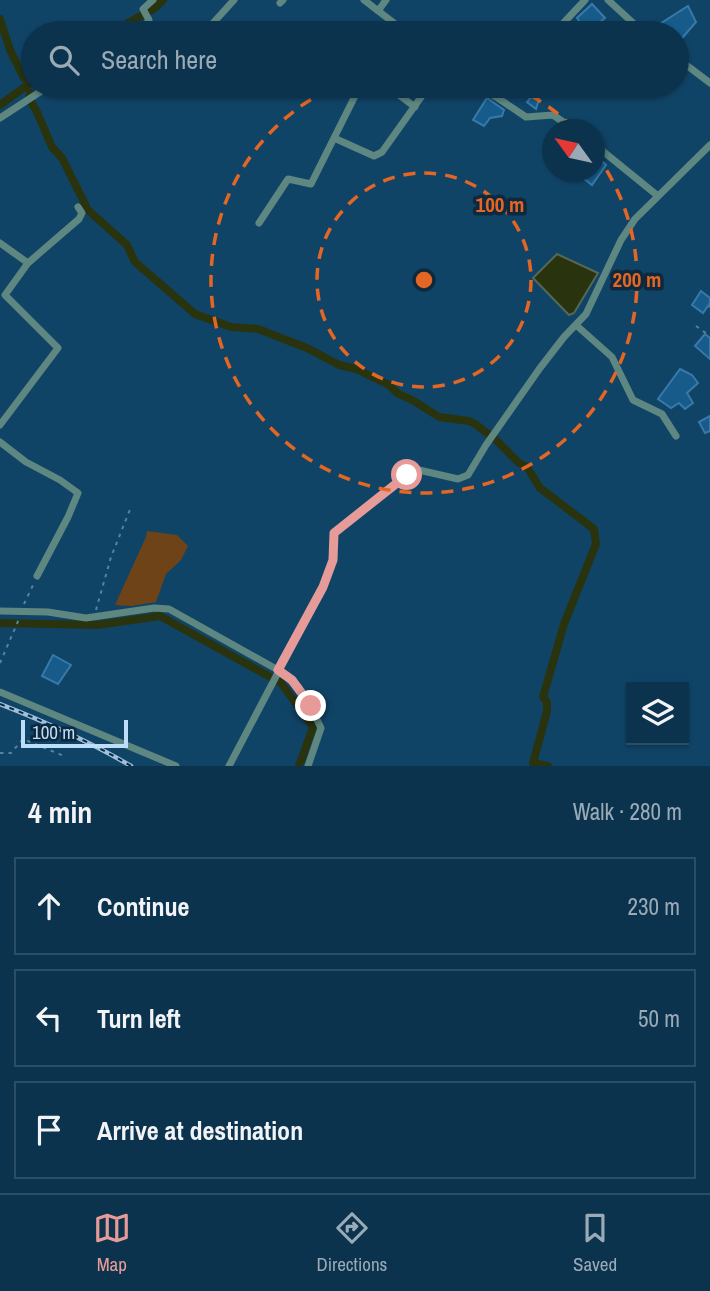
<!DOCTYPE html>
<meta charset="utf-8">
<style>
body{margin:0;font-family:"Archivo Narrow",sans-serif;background:#153b54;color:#f1f3f6}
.controls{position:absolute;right:21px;bottom:21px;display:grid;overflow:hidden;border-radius:0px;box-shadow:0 2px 5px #0004}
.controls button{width:63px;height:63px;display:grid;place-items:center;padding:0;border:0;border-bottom:2px solid #2c4e65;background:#0c334d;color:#f1f3f6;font:35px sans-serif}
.compass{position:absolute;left:542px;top:119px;width:63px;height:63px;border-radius:50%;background:#0c334d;box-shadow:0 2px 5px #0004;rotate:303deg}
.scale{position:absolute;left:21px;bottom:18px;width:107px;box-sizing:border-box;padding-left:7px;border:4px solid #bdddf8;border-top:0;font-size:19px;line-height:24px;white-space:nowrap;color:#bdddf8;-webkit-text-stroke:5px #0e293d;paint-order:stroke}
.stop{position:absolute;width:21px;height:21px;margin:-16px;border:5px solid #e69b98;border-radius:50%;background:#fff}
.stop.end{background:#e69b98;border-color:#fff;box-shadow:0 2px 7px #0008}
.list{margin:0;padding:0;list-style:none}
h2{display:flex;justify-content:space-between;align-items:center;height:91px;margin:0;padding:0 28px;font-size:30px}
h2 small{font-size:23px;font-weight:400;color:#9aaab6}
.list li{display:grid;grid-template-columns:46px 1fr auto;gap:21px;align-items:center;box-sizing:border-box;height:98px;margin:0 14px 14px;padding:0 14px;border:2px solid #2c4e65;border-radius:0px}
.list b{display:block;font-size:26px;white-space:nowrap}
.list em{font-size:23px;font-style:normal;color:#9aaab6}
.icon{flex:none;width:38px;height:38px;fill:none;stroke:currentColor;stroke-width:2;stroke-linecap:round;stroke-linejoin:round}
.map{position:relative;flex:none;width:710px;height:766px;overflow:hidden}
.search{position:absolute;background:#0c334d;box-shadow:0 2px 5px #0004;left:21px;right:21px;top:21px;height:77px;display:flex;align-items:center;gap:18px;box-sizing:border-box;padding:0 24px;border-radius:38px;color:#9aaab6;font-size:26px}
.sheet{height:427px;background:#0c334d}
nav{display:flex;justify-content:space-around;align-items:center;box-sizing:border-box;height:98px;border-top:2px solid #2c4e65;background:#0c334d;font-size:19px;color:#9aaab6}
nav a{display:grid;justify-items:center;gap:4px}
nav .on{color:#e69b98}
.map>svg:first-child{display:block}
.green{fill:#6d4317}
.water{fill:#29340f;stroke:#556755;stroke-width:2}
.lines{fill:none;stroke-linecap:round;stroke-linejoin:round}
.stream{stroke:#556755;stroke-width:2}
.canal{stroke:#29340f;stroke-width:8}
.building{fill:#165b8a;stroke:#3879a9;stroke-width:2}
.path{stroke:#5682a1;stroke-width:2;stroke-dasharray:3.5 5;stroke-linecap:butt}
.street{stroke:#5f8781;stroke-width:7}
.rail-casing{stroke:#9dc0dd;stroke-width:4.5}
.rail{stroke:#0e293d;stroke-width:2;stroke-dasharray:5;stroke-linecap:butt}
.route{stroke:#e69b98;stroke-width:9}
.ring{fill:none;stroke:#e46624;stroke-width:3.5;stroke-dasharray:12 9}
.centre{fill:#e46624;stroke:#0e293d;stroke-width:3.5}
.ring-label{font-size:21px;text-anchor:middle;font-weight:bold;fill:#e46624;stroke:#0e293d;stroke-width:7;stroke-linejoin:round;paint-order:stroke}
</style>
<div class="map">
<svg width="710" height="766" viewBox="0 0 710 766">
<rect width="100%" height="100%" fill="#104467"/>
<path class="green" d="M147,531l30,4 11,11 -7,14 -15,14 -10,28 -24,4 -17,-1 31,-68z"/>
<path class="water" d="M557,254l41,19 -24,40 -5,2 -36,-37z"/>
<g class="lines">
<path class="stream" d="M532,766l1,-3"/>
<path class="canal" d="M0,19l10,31 14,28
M110,33l45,-25 8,-8
M30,93l-1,6 7,11 16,37 10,11 26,52 39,35 8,17 60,52 36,13 27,2 49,19 32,17 17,4 33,16 8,8 17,8 25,16 30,4 6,3 20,15 24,24 8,4 13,21 54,41 2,15 -32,80 -21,73 4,5v9l-14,52 15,3
M0,105l33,-24
M0,623l97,2 63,-9 121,67 32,44 -14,39"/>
</g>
<path class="building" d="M592,4l13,14 -18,15 -10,-15z
M688,6l8,16 -19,22v-11h-14l-8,-6z
M540,86h3l-7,23 -9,-7z
M487,98l17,12 -2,6 -12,2 -6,8 -11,-6z
M594,154l12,11 -14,20 -13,-10 3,-3h12z
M701,291l9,7v5l-7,10 -11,-8z
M705,334l5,4v21l-15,-13z
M680,369l12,6 6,8 -11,10 6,10 -8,6 -6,-6 -8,5 -13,-9z
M710,416v15l-5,2 -6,-11z
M53,655l18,10 -13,19 -16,-8z"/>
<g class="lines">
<path class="path" d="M709,306l1,1
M696,326l14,10
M24,604l10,-21
M96,610l15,-53 20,-50
M0,663l19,-44
M0,753h11l12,-14 41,17"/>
<path class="street" d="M364,0l43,33
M608,0l36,33
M280,3l3,-3
M378,11l8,-11
M134,33l10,-6 5,-7 -6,-11 10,-9
M204,33l30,-33
M554,33l31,-33
M677,58l33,25
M387,86l28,21
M480,86l46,31 27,-2 22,15
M494,96l10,-10
M0,118l49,-32
M334,138l40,18 8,-4 47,-66
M594,144l64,52
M259,223l29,-44 23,5 49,-98
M0,243l28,20
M576,325l36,32 21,43 29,14 14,22
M0,425l58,-77 -53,-53 23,-32 51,-44 3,-6 -4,-6
M0,442l26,20 34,18 18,13 -10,24 -31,59
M0,611l48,1 38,6 68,-10 15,1 109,61c20,13 33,36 43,58l-13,38
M0,692l176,74
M229,766l94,-179 10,-27 1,-27 79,-61 6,-2 39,9 10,-4 18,-30 54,-77 24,-31 22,-23 35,-74 14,-21 75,-74"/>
<g class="rail-casing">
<path id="rail" d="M0,704c46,18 89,37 131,62"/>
</g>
<use href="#rail" class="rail"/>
</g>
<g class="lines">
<path class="route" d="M311,706l-19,-26 -14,-10 45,-83 10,-27 1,-27 73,-58"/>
</g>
<g class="ring">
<circle cx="424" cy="280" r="107"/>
<path d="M512 86A213 213 0 0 1 575 129M595 153A213 213 0 1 1 336 86"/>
</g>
<circle cx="424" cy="280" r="10" class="centre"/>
<g class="ring-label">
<text x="500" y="212">100 m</text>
<text x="637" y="287">200 m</text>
</g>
</svg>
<div class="controls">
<button><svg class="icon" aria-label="layers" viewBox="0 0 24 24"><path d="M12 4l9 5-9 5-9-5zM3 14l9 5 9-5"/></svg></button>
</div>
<svg class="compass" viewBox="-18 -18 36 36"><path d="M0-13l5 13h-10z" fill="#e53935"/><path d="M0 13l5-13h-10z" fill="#9aaab6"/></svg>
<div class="scale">100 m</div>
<div class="stop" style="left:407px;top:475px"></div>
<div class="stop end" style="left:311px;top:706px"></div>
<div class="search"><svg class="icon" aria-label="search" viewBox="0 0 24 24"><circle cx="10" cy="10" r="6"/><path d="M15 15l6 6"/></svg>Search here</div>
</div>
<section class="sheet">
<h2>4 min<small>Walk · 280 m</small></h2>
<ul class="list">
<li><svg class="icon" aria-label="ahead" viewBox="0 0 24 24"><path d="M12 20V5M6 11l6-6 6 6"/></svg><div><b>Continue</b></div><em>230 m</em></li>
<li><svg class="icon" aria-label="left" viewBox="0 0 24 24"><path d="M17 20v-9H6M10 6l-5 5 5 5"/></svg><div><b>Turn left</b></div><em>50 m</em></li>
<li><svg class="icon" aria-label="arrive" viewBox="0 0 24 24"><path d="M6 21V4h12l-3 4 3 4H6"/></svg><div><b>Arrive at destination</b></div></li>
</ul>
</section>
<nav>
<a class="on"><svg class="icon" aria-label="map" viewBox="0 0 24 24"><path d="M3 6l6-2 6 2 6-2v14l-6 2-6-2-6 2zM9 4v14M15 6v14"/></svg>Map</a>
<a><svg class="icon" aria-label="directions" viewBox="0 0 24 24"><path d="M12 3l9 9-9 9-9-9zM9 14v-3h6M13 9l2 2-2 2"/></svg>Directions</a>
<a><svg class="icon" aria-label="saved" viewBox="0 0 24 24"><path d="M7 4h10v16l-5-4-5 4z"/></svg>Saved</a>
</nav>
